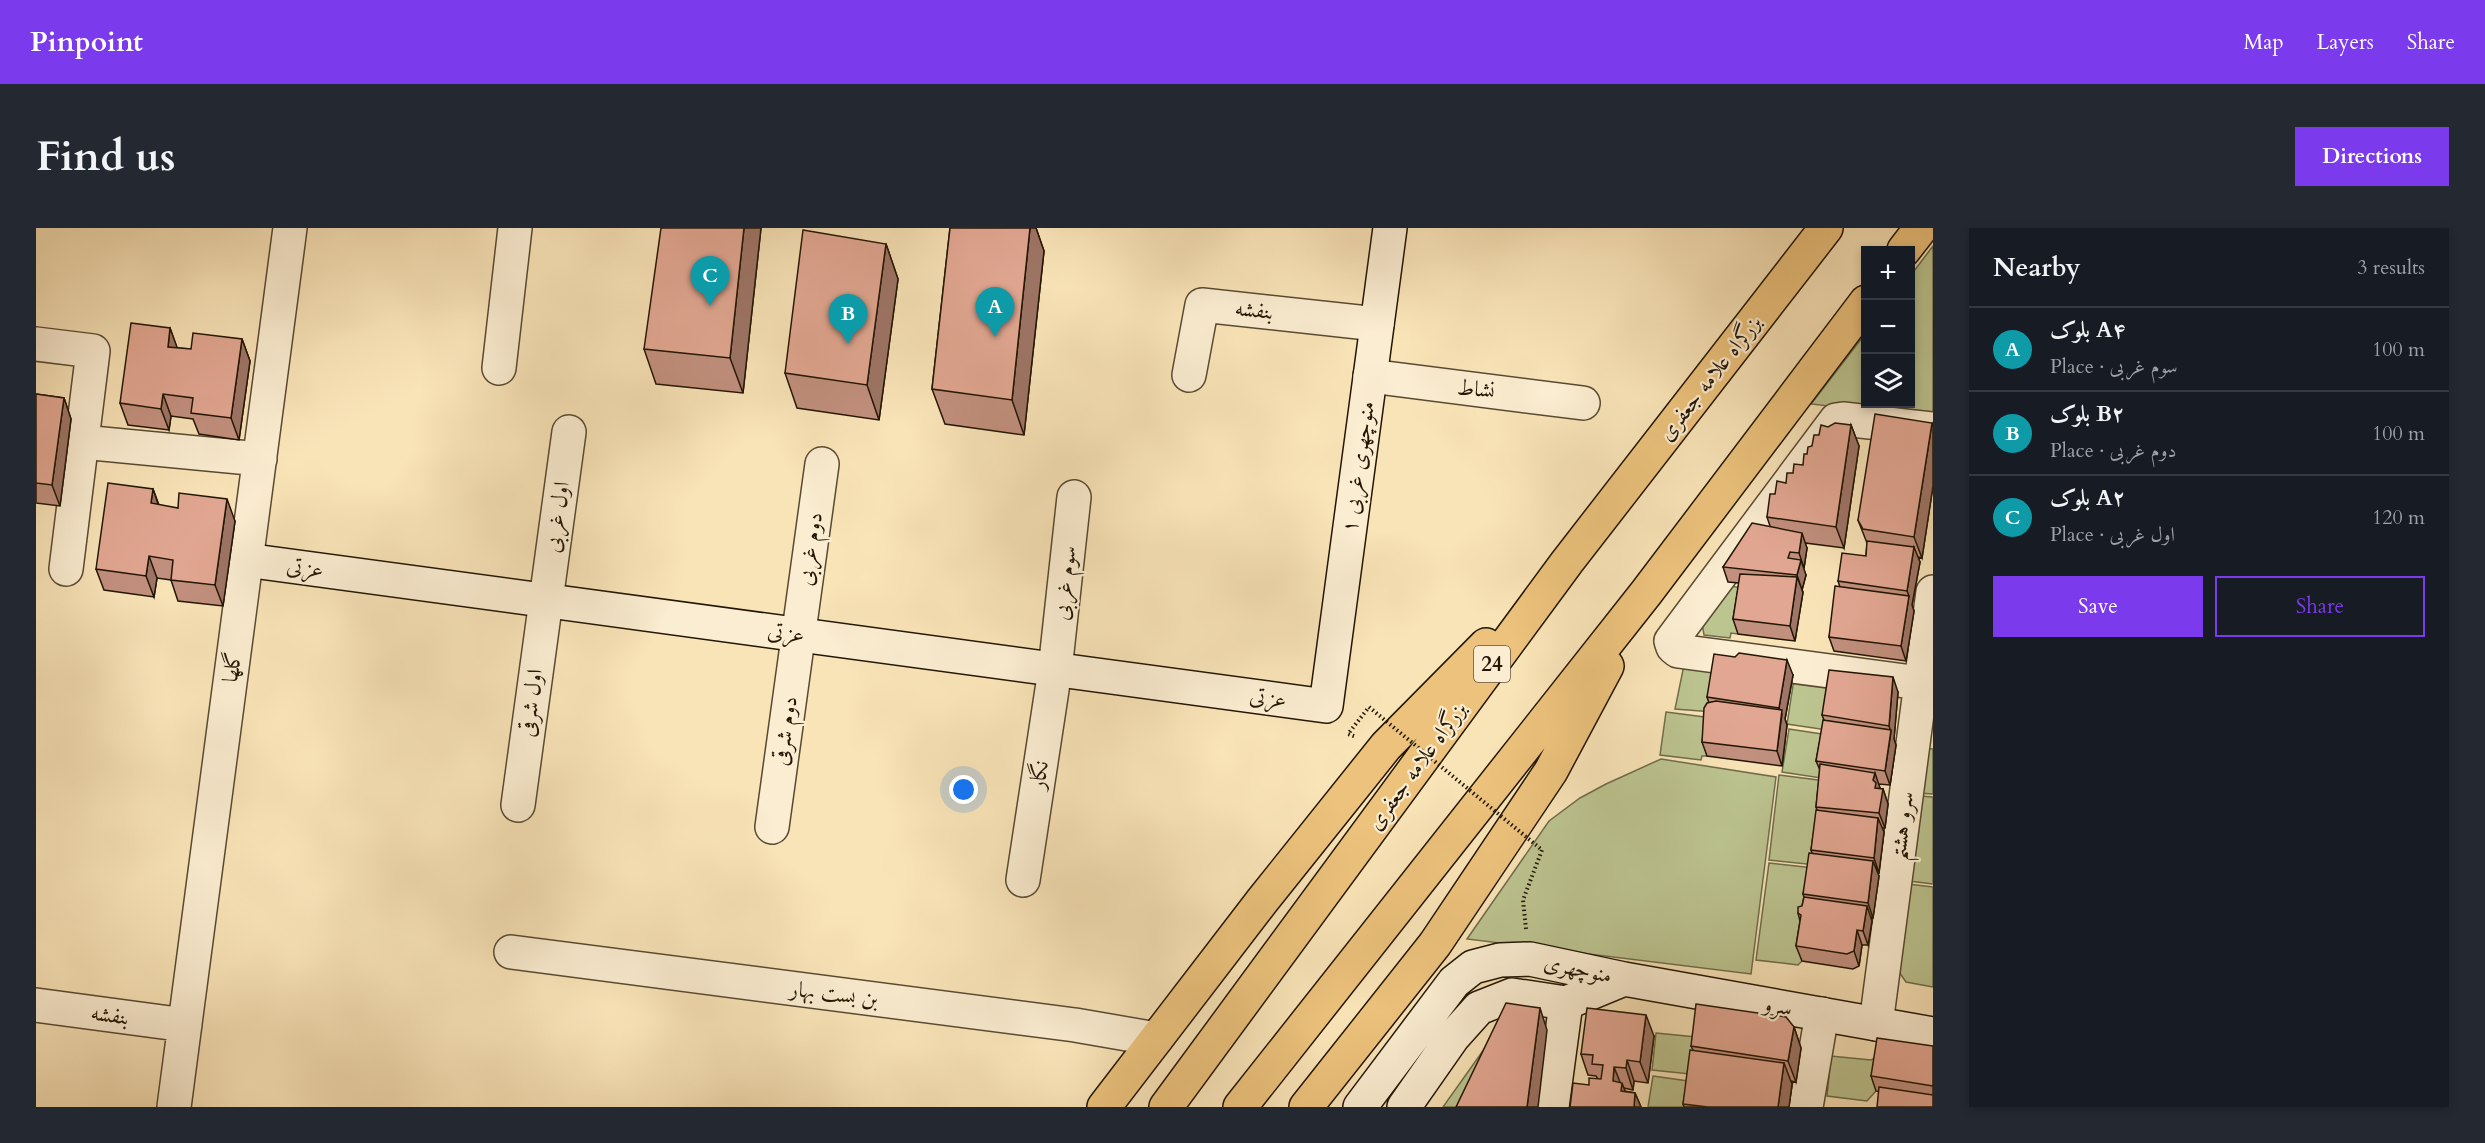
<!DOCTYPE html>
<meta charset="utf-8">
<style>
body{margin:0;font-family:Cardo,Amiri,serif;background:#242831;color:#f1f3f6}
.controls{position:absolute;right:18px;top:18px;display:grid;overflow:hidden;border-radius:0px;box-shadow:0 3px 9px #0003}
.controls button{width:54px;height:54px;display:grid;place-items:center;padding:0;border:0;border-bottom:2px solid #363941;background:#171b24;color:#f1f3f6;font:30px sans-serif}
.you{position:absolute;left:928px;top:562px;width:21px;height:21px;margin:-15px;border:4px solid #fff;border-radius:50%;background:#1a73e8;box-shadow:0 0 0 9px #1a73e833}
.badge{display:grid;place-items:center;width:39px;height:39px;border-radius:50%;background:#7c3aed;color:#fff;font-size:20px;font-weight:700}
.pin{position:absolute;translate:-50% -50px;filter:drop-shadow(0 2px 3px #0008)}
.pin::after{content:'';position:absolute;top:32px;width:21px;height:18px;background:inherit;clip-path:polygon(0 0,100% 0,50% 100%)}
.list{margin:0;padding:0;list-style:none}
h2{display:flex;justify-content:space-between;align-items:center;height:78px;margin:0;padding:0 24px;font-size:26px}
h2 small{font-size:20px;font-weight:400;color:#9ea1a6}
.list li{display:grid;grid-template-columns:39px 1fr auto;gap:18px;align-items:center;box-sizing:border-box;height:84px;padding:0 24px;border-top:2px solid #363941}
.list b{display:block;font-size:22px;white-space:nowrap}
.list p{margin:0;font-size:20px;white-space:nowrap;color:#9ea1a6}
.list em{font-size:20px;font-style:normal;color:#9ea1a6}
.actions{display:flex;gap:12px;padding:18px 24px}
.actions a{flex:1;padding:14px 0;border:2px solid #7c3aed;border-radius:0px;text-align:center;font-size:21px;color:#7c3aed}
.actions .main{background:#7c3aed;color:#fff}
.icon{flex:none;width:33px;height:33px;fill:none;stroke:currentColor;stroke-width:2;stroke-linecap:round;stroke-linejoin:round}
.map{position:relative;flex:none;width:1897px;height:879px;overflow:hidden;border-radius:0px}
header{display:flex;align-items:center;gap:36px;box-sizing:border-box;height:84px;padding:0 30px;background:#7c3aed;color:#fff}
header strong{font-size:28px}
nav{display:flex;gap:33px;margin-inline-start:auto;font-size:21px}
.intro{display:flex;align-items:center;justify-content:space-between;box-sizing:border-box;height:144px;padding:0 36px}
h1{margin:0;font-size:42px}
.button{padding:15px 27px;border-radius:0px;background:#7c3aed;color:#fff;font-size:21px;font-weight:700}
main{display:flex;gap:36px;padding:0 36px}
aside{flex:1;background:#171b24;border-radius:0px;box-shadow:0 3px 9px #0003}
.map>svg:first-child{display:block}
.green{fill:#bcc490;stroke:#6f6d4a;stroke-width:1.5}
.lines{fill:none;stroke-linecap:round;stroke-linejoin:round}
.street-casing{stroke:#584a32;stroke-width:36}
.secondary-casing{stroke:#221605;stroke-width:36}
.highway-casing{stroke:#221605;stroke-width:36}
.path{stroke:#221605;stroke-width:4;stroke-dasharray:1.5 3;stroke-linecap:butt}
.street{stroke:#fbedd1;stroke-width:33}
.secondary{stroke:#fbedd1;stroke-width:33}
.highway{stroke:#ecc27c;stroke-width:33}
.path-bridge{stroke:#221605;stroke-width:4;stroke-dasharray:1.5 3;stroke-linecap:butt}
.wall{fill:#c2907e;stroke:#221605;stroke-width:1.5}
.shaded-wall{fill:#9e7566;stroke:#221605;stroke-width:1.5}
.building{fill:#e2a792;stroke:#221605;stroke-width:1.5}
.labels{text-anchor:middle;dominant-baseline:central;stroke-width:4.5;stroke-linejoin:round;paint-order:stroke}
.shield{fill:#fbedd1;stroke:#635642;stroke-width:1.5}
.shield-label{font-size:21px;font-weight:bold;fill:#221605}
.street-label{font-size:22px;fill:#221605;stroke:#fbedd1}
</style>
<header>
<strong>Pinpoint</strong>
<nav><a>Map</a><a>Layers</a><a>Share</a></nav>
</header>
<div class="intro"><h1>Find us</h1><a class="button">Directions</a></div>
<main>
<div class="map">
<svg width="1897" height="879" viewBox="0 0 1897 879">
<rect width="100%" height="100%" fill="#f9e4b8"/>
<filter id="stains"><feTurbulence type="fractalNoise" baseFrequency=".00333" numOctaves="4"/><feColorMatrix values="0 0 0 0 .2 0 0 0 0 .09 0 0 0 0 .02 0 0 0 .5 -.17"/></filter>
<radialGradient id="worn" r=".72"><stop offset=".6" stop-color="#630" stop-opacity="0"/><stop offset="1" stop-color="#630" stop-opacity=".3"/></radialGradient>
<path class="green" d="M1897,18v172l-122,-14 54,-70 1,70h44l1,-129z
M1691,357l18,4 -7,45 -7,-1 -1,5 -26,-3 -3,-18z
M1649,432l35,9 -7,43 -38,-3z
M1758,451l40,6 -7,45 -40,-6z
M1630,484l46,6 -5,38h-5l-1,4 -41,-5z
M1753,501l39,6 -7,43 -39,-6z
M1887,520l10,1v45l-15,-1z
M1625,531l115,18 -25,197 -284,-35 82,-118 31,-23 26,-14z
M1743,547l47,6 -10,84 -47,-5z
M1884,568l13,1v87l-24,-3z
M1733,635l45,5 -12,93 -4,4 -42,-5z
M1872,656l25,3v100l-27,-5 -9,-13z
M1620,805l40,4 -6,37 -38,-4z
M1456,810l-18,69h-31z
M1847,824l-7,39 -9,10 -40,-5 4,-40 40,4z
M1617,848l35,5 5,26h-45z"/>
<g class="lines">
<g class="street-casing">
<path id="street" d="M0,116l57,7 -27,218
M463,140l16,-140
M1153,147l13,-70 175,19
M1334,148l213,27
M46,214l178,17
M1884,455l-242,-32 -5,-4 -2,-6 165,-221 7,-1 90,10
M482,577l51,-373
M736,599l50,-363
M987,652l32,-210 19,-173
M475,724l564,73 81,14
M0,777l149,20
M1840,796l57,-432
M138,879l116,-879
M1770,879l16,-93"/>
</g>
<g class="secondary-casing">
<path id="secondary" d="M210,332l1080,146 64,-478
M1324,879l94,-125 19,-15 27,-7 30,-1 94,20 309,55
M1368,879l49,-70 26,-29 33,-13 54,8 58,-24
M1516,879l14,-104"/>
</g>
<g class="highway-casing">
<path id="highway" d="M1868,22l17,-22
M1068,879l158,-206 124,-155 100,-101
M1130,879l401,-545 259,-334
M1204,879l406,-514 220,-291
M1270,879l129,-163 116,-173 56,-105"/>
</g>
<path class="path" d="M1318,508l-6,-2 21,-27
M1490,701l-3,-29 19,-50"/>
<use href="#street" class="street"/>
<use href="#secondary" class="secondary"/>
<use href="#highway" class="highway"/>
<path class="path-bridge" d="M1333,479l173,143"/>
</g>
<path class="wall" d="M725,0l-18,165 -87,-9 -12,-35z
M914,0h86l8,23 -20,184 -79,-11 -13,-35z
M850,16l12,35 -19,141 -82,-12 -12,-35z
M134,100l7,20 14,1 51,-10 8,22 -11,79 -40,-6 -6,-15 -22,-3 -2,14 -41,-5 -8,-22z
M0,166l28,4 7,21 -11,87 -24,-3z
M1896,195l1,3v60l-11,72 -4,-1 2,5 -8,43 2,6 -8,50 -72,-10 -5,-14 11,-50 -2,-6 28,-25 1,-13 -9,-23z
M1815,197l8,21 -15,102 -39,-5 2,5 -3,20h-1l3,7 -4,15 1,2 -8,49 -57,-7 -5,-15 6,-36 -11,-1 -5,-15 47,-41 -3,-9 8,-23 11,-11 7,-10 10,-8 4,-11 12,-19 9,-8z
M117,261l6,16 76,16 -12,85 -45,-5 -7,-21 -14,-2 -3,19 -50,-7 -8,-21z
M1757,447l-8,44 2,6 -5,41 -75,-10 -5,-14 7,-39 -2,-6z
M1862,464l-4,47 2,6 -6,40 -11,-1 1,5h3l5,15 -3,24h-3l2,4 -5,41 -2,-1 2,4 -6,42 -2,-1 1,4 -4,24h-6l-3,21 -6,3 -51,-8 -6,-15 4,-25 -2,-8 4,-7 2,-9 -1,-3 9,-41 -1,-3 6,-40 -1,-3 4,-37 -4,-9 8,-41 -2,-5z
M1758,799l7,21 -5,34 -5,-1 1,3 -3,23h-105l-1,-3 10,-54 -2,-4z
M1618,808l-6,47 -14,-2 -1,9 -9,-2 1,3 10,2 6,14h-71l19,-22 9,-6 -2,-3 -8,-1 -7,-21z
M1897,818v61l-57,-16 -5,-15z"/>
<path class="shaded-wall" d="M708,0h17l-18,165 -13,-35z
M994,0h6l8,23 -20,184 -12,-35z
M850,16l12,35 -19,141 -12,-35z
M134,100l8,22 -10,-3z
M206,111l8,22 -11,79 -8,-22z
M127,166l8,22 -2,14 -8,-21z
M28,170l7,21 -11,87 -8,-21z
M1896,195l1,3v60l-11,72 -8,-21z
M1815,197l8,21 -15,102 -8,-21z
M117,261l7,21 -9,-7z
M191,271l8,22 -12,85 -8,-21z
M1766,305l5,15 -3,20 -5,-15z
M1878,319l6,15 -8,43 2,6 -8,50 -5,-15 8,-50 -2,-5z
M113,328l8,22 -3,19 -8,-21z
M1765,332l5,15 -4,15 -5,-15z
M1761,349l6,15 -8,49 -5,-15z
M1751,432l6,15 -8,44 2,6 -5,41 -5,-15 5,-37 -3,-6z
M1857,449l5,15 -4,47 2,6 -6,40 -5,-14 6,-39 -2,-6z
M1839,545l5,15 -1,4 4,-3 5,15 -3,24 -6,-15 -6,-33z
M1842,590l6,14 -5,41 -5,-15z
M1837,633l6,15 -6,42 -5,-15z
M1831,678l5,15 -4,24 -5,-14z
M1821,702l5,15 -3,21 -5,-15z
M1504,780l7,22 -9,77h-11z
M1610,787l8,21 -6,47 -8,-21z
M1758,799l7,21 -5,34 -8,-21z
M1591,832l7,21 -1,9 -7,-22z
M1748,835l8,21 -3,23h-11z
M1578,839l8,20v-4l8,21 -17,-23z
M1599,865l6,14h-7z"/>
<path class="building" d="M625,0h83l-14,130 -86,-9z
M914,0h80l-18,172 -80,-11z
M767,2l83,14 -19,141 -82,-12z
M95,95l39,5 -2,19 23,2 2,-16 49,6 -11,79 -40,-5 2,-15 -30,-4 -2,15 -41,-6z
M0,166l28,4 -12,87 -16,-2z
M1839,186l57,9 -18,114 -51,-8 -5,-9z
M1799,195l16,2 -15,102 -69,-10 3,-23h5l2,-13 9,2 1,-10h6l1,-9 9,1 1,-11h3l1,-7 4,-1 2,-11h5l2,-10 7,2z
M72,255l45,6 -2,14 27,5 1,-15 48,6 -12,86 -44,-5 2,-20 -24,-4 -3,20 -50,-7z
M1716,295l50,10 -3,20 -9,-1 -2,6 13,2 -4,15 -74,-8z
M1831,313l47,6 -7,44 -69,-10 4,-28 24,3z
M1704,346l57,3 -7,49 -57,-7z
M1799,358l74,10 -8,50 -72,-9z
M1703,425l48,7 -8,48 -72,-11 7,-43 21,3z
M1793,442l64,7 -4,49 -67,-11z
M1680,473l66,9 -5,41 -75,-9 2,-34 3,-5z
M1787,492l68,10 -6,41 -69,-10z
M1784,536l55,9 -2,7 3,3 -1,5 8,1 -4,24 -63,-6z
M1780,582l62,8 -4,40 -63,-8z
M1773,625l64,8 -5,42 -65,-9z
M1768,669l63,9 -4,25 -6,-1 -3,21 -7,3 -51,-8 5,-31 -3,-2v-6l4,-1z
M1470,775l34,5 -13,99h-71z
M1660,776l90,13 8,10 -6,34 -97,-15z
M1551,780l59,7 -6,47 -13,-2 -1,8 -12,-1 -1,14 9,2 -1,8 14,2 -1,14h-64l3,-24 16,2v-7l12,1 2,-14 -11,-1 1,-9 -12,-1z
M1841,810l56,8v40l-62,-10z
M1654,822l94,13 -6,44h-70l-25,-3z
M1843,859l54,8v12h-56z"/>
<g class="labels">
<rect class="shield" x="1438" y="418" width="36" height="36" rx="4.5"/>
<g class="shield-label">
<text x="1456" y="436">24</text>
</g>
<g class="street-label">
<text transform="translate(1218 82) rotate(6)">بنفشه</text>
<text transform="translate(1674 150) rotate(-52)">بزرگراه علامه جعفری</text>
<text transform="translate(1440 161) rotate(7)">نشاط</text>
<text transform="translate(1322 239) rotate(-82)">منوچهری غربی ۱</text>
<text transform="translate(521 289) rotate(-82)">اول غربی</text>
<text transform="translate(774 321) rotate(-82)">دوم غربی</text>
<text transform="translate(269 340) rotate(8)">عزتی</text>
<text transform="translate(1029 355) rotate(-84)">سوم غربی</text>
<text transform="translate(750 405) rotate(8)">عزتی</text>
<text transform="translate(196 439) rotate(-82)">گلها</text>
<text transform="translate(1232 470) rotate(8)">عزتی</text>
<text transform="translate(495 475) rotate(-83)">اول شرقی</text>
<text transform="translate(749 503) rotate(-82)">دوم شرقی</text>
<text transform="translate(1381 538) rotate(-54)">بزرگراه علامه جعفری</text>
<text transform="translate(1003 547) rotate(-81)">نگار</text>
<text transform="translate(1866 598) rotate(-83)">سرو هشتم</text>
<text transform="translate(1542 741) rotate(12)">منوچهری</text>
<text transform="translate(798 766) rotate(7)">بن بست بهار</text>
<text transform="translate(1742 778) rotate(10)">سرو</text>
<text transform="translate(74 787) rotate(8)">بنفشه</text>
</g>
</g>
<rect width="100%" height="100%" filter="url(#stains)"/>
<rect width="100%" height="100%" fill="url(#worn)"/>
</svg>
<div class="controls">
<button>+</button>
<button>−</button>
<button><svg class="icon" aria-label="layers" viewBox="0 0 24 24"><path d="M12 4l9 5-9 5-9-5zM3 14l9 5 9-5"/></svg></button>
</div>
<div class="you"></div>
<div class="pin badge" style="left:959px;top:109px;background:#0f9aa8">A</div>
<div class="pin badge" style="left:812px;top:116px;background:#0f9aa8">B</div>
<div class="pin badge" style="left:674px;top:78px;background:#0f9aa8">C</div>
</div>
<aside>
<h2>Nearby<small>3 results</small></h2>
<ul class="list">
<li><span class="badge" style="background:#0f9aa8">A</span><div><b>بلوک A۴</b><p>Place · سوم غربی</p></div><em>100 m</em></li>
<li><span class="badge" style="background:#0f9aa8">B</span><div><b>بلوک B۲</b><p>Place · دوم غربی</p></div><em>100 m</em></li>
<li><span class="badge" style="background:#0f9aa8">C</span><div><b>بلوک A۲</b><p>Place · اول غربی</p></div><em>120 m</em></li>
</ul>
<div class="actions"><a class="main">Save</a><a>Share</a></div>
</aside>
</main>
